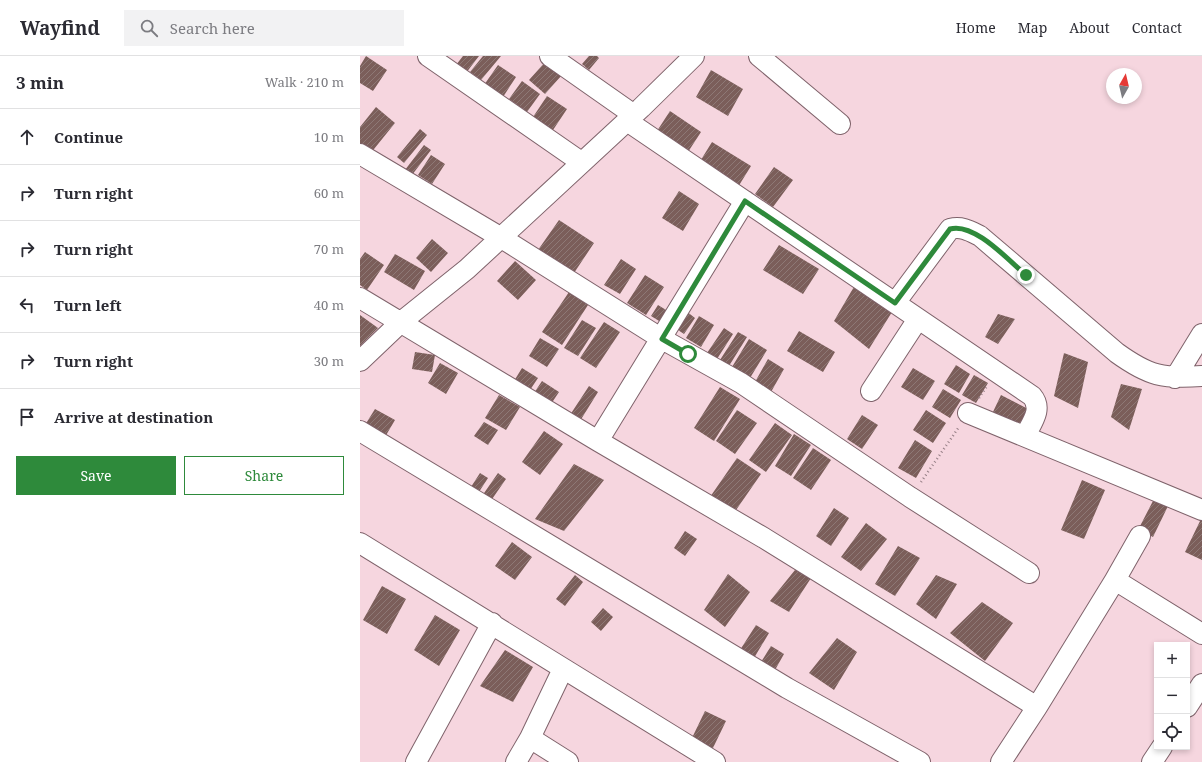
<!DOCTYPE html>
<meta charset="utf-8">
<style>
body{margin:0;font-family:"Noto Serif",serif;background:#f2f2f3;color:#2b2b33}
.controls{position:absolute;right:12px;bottom:12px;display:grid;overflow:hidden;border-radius:0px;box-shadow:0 2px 6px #0003}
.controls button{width:36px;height:36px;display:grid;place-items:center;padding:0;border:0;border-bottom:1px solid #e1e1e2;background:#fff;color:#2b2b33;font:20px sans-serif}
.compass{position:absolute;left:746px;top:12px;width:36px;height:36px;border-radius:50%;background:#fff;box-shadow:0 2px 6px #0003;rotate:8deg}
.stop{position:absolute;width:12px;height:12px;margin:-9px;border:3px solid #2e8a3b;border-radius:50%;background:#fff}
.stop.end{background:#2e8a3b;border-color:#fff;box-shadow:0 1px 4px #0008}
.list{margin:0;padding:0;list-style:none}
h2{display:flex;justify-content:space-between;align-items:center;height:52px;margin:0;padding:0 16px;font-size:17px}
h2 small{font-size:13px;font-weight:400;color:#7c7c81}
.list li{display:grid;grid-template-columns:26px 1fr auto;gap:12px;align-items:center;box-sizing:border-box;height:56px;padding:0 16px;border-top:1px solid #e1e1e2}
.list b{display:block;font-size:15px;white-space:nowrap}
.list em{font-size:13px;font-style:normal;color:#7c7c81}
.actions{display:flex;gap:8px;padding:12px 16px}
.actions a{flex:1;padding:9px 0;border:1px solid #2e8a3b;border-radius:0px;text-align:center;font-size:14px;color:#2e8a3b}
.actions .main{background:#2e8a3b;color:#fff}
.icon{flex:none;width:22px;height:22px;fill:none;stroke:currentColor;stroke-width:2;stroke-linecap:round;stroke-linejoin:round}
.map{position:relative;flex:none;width:842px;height:706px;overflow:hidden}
header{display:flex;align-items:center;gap:24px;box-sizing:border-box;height:56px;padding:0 20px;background:#fff;border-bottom:1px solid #e1e1e2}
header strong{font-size:19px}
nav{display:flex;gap:22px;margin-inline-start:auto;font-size:14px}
.search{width:280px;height:36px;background:#f2f2f3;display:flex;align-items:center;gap:10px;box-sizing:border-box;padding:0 14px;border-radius:0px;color:#7c7c81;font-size:15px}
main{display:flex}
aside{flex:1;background:#fff}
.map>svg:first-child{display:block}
.building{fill:url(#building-hatch)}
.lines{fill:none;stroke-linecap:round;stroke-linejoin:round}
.minor-casing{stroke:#7f636b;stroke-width:22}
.path{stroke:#967f86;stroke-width:2.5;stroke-dasharray:1 3;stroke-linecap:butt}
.minor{stroke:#fff;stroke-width:20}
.route{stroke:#2e8a3b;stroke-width:5}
</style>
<header>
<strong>Wayfind</strong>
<div class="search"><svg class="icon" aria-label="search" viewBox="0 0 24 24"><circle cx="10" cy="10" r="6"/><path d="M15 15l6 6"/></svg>Search here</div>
<nav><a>Home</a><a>Map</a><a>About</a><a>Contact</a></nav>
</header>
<main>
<aside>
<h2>3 min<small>Walk · 210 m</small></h2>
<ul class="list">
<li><svg class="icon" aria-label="ahead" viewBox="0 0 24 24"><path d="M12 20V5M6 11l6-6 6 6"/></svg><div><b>Continue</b></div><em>10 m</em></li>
<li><svg class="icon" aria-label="right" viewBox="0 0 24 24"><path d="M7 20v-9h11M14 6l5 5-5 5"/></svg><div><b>Turn right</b></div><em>60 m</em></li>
<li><svg class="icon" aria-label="right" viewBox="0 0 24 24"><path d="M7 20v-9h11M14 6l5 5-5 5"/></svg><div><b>Turn right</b></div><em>70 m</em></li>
<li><svg class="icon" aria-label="left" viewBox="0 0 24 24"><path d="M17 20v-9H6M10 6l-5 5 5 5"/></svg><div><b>Turn left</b></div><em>40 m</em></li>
<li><svg class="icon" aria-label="right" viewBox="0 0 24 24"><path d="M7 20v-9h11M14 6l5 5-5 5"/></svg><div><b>Turn right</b></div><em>30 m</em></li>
<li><svg class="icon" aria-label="arrive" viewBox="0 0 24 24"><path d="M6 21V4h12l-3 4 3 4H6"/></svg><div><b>Arrive at destination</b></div></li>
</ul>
<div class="actions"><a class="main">Save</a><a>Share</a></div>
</aside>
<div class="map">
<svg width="842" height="706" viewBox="0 0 842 706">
<defs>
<pattern id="building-hatch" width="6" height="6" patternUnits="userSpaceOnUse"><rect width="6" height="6" fill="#7b5e5a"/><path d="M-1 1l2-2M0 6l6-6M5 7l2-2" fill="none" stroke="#8e7976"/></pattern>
</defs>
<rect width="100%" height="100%" fill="#f6d6df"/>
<path class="building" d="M6,0l21,14 -14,21 -13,-8v-17z
M103,0h16l-13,17 -10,-8z
M123,0h18l-20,24 -11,-8z
M229,0h8l2,2 -10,12 -7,-6z
M186,5l16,14 -17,19 -16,-14z
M138,9l18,12 -13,20 -19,-12z
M351,14l32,19 -15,27 -32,-19z
M162,25l18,13 -13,18 -18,-13z
M187,40l20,13 -14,21 -20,-13z
M16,51l19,16 -25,31 -10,-8v-19z
M310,55l31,21 -13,20 -31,-21z
M60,73l7,6 -23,28 -7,-6z
M352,86l39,24 -13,21 -39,-24z
M64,89l7,5 -19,25 -7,-5z
M71,99l14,9 -13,20 -14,-9z
M414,111l19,13 -20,27 -18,-13z
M319,135l20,13 -16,27 -21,-13z
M199,164l35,23 -20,30 -36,-23z
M72,183l16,14 -17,19 -15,-14z
M419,189l40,24 -16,25 -40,-24z
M5,196l19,13 -17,25 -7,-5v-26z
M35,198l30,17 -11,19 -30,-18z
M261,203l15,10 -16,25 -16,-9z
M155,205l21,19 -18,20 -21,-19z
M285,219l19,12 -18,28 -19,-12z
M495,229l37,27 -23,37 -35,-28z
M209,236l19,13 -26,40 -20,-13z
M298,249l13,8 -7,11 -13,-8z
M326,255l9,7 -11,16 -9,-6z
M638,258l17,5 -17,25 -13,-7z
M0,259l18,13 -18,18z
M339,260l15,9 -13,22 -15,-9z
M222,264l14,8 -18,28 -14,-8z
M244,266l16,10 -24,36 -16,-10z
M364,272l9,6 -16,25 -10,-6z
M439,275l36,21 -12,20 -36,-21z
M378,276l9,5 -18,29 -9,-6z
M180,282l19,11 -12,18 -18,-11z
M389,283l18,11 -17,28 -18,-11z
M55,296l20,3 -3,17 -20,-3z
M704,297l24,9 -10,46 -24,-12z
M408,303l16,10 -13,23 -16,-10z
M80,307l18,10 -12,21 -18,-11z
M596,309l14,9 -11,19 -15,-9z
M162,312l16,10 -8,12 -16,-9z
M553,312l22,13 -12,19 -22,-13z
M614,319l14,8 -12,20 -14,-8z
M182,325l17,11 -10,15 -17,-11z
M761,328l21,5 -13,41 -18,-13z
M229,330l9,6 -18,29 -10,-6z
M360,331l20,12 -26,42 -20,-13z
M583,333l18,11 -11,18 -18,-11z
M139,339l21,12 -14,23 -21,-12z
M641,339l29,15 -9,19 -29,-15z
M15,353l20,11 -10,17 -20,-12z
M377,354l20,13 -22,31 -19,-13z
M566,354l20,13 -13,20 -20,-13z
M502,359l16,10 -16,24 -15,-10z
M124,366l14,8 -10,15 -14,-9z
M415,367l17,12 -26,37 -17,-12z
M184,375l19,13 -23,31 -18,-13z
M434,378l17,11 -20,31 -16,-10z
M555,384l17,11 -16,27 -18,-10z
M453,392l18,12 -20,30 -18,-12z
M377,402l24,16 -27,39 -24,-16z
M214,408l30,16 -40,51 -29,-12z
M120,417l8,5 -11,17 -8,-5z
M138,417l8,6 -16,23 -8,-6z
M722,424l23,10 -21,49 -23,-9z
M794,443l14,7 -15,31 -15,-7z
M474,452l15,10 -18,28 -15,-10z
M841,463l1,1v40l-17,-8z
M506,467l21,16 -26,32 -20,-14z
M325,475l12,8 -12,17 -11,-8z
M152,486l20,15 -17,23 -20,-14z
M538,490l22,12 -25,38 -20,-12z
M435,514l18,5 -24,37 -19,-11z
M368,518l22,18 -25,35 -21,-17z
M215,519l8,7 -18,24 -9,-7z
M576,519l21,9 -21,35 -20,-15z
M22,530l24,13 -19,35 -24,-14z
M622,546l31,21 -28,38 -35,-28z
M243,552l10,9 -12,14 -10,-9z
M75,559l25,15 -21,36 -25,-16z
M396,569l13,8 -15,25 -14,-8z
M477,582l20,14 -23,38 -25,-17z
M411,590l13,8 -9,16 -14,-8z
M145,594l28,17 -20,35 -33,-16z
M345,655l21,10 -14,29 -21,-10z"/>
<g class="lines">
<g class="minor-casing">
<path id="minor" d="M68,0l153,106
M190,0l84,59
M399,0l81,68
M267,65l405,275c11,13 0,26 -7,40
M0,98l140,83 162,102 79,44 169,114 119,76
M0,242l238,143 166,97 273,169 78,-127 87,54
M535,247l55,-74c12,-3 20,2 30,7l137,117c32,23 46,26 85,23
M0,305l41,-39 66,-53 174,-161 53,-52
M815,322l27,-44
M511,335l47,-72
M608,357l234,97
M0,375l427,257 133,74
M238,385l147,-240
M0,487l355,219
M755,524l25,-44
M827,651l15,-23
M170,682l38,24
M56,706l76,-139
M156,706l14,-24 33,-69
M641,706l36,-55
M792,706l10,-15"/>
</g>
<path class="path" d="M619,342l8,-12
M561,426l38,-55"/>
<use href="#minor" class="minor"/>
</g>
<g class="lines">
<path class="route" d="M328,298l-26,-15 83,-138 150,102 55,-74c24,-7 58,31 76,46"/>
</g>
</svg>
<div class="controls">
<button>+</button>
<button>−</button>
<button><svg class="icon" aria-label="locate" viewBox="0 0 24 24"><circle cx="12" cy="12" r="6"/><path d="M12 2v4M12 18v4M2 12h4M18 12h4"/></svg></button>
</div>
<svg class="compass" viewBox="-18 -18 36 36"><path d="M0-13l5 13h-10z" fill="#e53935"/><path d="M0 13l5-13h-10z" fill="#7c7c81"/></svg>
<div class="stop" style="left:328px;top:298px"></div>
<div class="stop end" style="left:666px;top:219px"></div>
</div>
</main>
